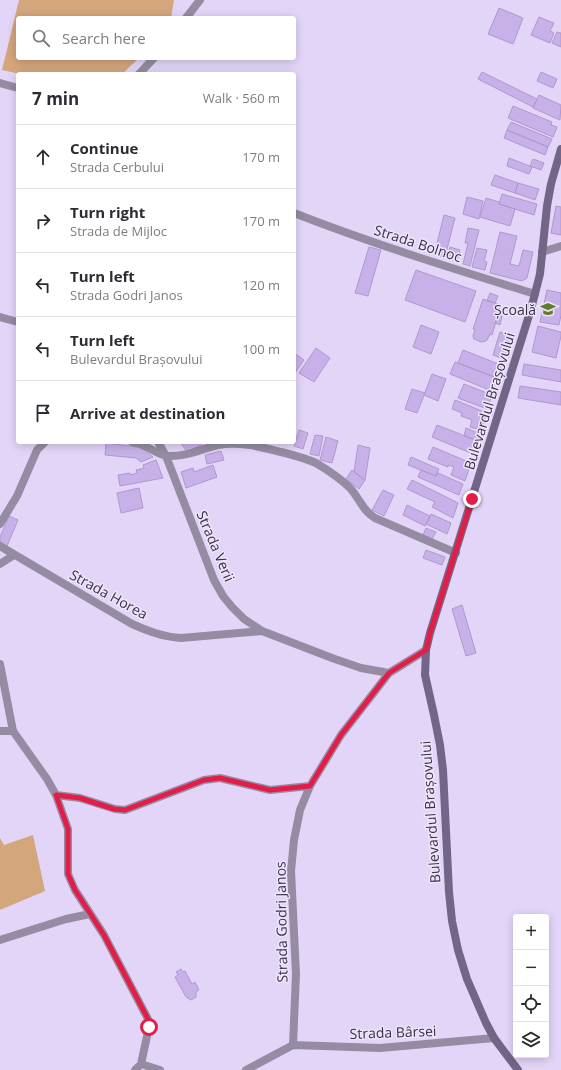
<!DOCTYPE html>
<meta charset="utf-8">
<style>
body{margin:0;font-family:"Open Sans",sans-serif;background:#f2f2f3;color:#2b2b33}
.controls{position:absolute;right:12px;bottom:12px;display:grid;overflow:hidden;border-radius:4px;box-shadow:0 2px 10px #0003}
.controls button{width:36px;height:36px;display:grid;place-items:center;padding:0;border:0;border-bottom:1px solid #e1e1e2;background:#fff;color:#2b2b33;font:20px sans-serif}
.stop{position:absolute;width:12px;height:12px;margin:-9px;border:3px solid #e11d48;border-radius:50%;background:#fff}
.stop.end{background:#e11d48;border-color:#fff;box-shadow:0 1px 4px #0008}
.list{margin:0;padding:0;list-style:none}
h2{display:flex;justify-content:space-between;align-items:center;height:52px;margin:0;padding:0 16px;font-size:17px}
h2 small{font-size:13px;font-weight:400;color:#7c7c81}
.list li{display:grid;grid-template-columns:26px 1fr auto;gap:12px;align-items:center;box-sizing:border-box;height:64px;padding:0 16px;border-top:1px solid #e1e1e2}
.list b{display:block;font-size:15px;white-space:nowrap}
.list p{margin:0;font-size:13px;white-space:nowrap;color:#7c7c81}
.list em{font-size:13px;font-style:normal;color:#7c7c81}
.icon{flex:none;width:22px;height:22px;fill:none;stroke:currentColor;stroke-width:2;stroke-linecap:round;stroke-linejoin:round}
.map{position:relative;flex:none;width:561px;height:1070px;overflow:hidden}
.search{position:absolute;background:#fff;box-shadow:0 2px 10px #0003;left:16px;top:16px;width:280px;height:44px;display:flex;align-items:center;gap:10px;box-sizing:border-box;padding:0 14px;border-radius:4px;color:#7c7c81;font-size:15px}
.panel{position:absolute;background:#fff;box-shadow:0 2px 10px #0003;left:16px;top:72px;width:280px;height:372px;border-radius:4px}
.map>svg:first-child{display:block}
.green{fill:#d4a67c}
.building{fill:#c8b1e8;stroke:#af98ce}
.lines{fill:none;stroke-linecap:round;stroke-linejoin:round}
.minor{stroke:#958ca3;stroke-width:8}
.tertiary{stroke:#958ca3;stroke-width:8}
.secondary{stroke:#736587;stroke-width:8}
.route{stroke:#e11d48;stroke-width:5}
.labels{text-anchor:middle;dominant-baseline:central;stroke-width:3;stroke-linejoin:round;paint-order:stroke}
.street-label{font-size:14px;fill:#3a3147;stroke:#eee5fc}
.poi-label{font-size:14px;fill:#3a3147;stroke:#eee5fc;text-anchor:end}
</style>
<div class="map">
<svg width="561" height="1070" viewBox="0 0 561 1070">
<rect width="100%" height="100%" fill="#e3d5f8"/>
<path class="green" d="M19,0h155l-3,18h-153v40h121l-17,16h-102l-18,-4z
M33,835l12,56 -45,19v-72l4,7z"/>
<path class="building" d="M499,8l24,10 -10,26 -25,-10z
M539,17l15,6 -4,8 4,2 -4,10 -19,-8z
M557,32l4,1v14l-9,-4z
M482,72l55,27 -4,8 -55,-28z
M541,72l16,7 -4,9 -16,-7z
M539,95l22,10 -1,15 -27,-12z
M513,106l39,16 -1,3 6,2 -4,10 -45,-19z
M511,122l41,17 -4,8 -41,-17z
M507,130l41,17 -3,8 -41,-17z
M509,158l23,9 -3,7 -22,-8z
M533,159l11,4 -3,7 -11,-4z
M495,175l23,8 -3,10 -24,-8z
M518,183l21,6 -4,11 -20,-7z
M502,194l35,10 -3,11 -35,-11z
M467,197l16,4 -4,18 -16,-5z
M486,198l13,4v2l16,5 -5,17 -30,-9z
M556,206l5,1v28l-10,-2z
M444,215l11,3 -10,39 -11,-2z
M468,228l11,2 -9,36 -7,-2 5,-21h-3z
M500,232l17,4 -7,28 9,2 4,-16 10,2 -6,26 -5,3 -32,-8z
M369,247l12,3 -13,46 -13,-3z
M450,247l10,3 -3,11 -10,-3z
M477,248l10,2 -3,11 3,1 -2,8 -13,-3z
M416,270l60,21 -11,31 -60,-22z
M547,290l14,3v22l-2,10 -19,-3z
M490,293l8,3 -3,7 -8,-2z
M483,299l18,6 -9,30 -2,-1 -3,6 -1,1 -5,1 -7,-3 -1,-3 2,-7h-2z
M498,315l4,1 -2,9 -5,-2z
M421,325l18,7 -8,22 -18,-7z
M538,326l23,6v4l-5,22 -24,-6z
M500,332l11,4 -7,23 -11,-4z
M316,348l14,10 -16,24 -15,-9z
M463,350l38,15 -4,13 -39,-15z
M294,353l10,7 -10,14z
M455,362l42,16 -5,13 -42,-17z
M524,364l37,6v12l-39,-7z
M432,374l14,5 -8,22 -14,-6z
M464,384l28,11 -5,14 -29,-11z
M520,386l41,6v13l-43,-7z
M412,389l13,4 -8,20 -12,-4z
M455,400l32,13 -6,17 -11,-3 2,-7 -11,-4 1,-3 -10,-4z
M437,425l41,16 -5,13 -41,-17z
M466,428l14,6 -2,7 -14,-5z
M299,430l9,3 -5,16 -9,-3z
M315,435l8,1 -4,20 -9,-2z
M326,437l12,4 -6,22 -12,-3z
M183,442h18l2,2 -16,8 -6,-9z
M106,443l32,4 6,3 9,7 -12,5 -5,-4 -31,-3z
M358,445l12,3 -5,32 -11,-8z
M433,447l38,16 -6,18 -14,-6 3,-8 -6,-2v2l-20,-8z
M221,451l3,9 -17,4 -2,-9z
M411,457l28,12 -3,7 -28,-11z
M156,460l7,18 -43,8 -2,-11 12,-2v2l7,-2 -1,-3 8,-2 -1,-3z
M213,465l4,12 -31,11 -5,-16 12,-4 1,4z
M352,470l13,10 -6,9 -13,-10z
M421,470l15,6 2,-3 25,11 -4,11 -41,-18z
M412,480l46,23 -5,15 -21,-11 3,-5 -28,-13z
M139,488l4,20 -22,5 -4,-20z
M383,490l11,5 -10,21 -12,-6z
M407,505l23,11 -5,10 -22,-11z
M431,514l20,9 -4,11 -21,-10z
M9,516l9,4 -11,26 -7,-3v-6z
M426,528l10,4 -4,7 -9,-4z
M426,550l19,7 -3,8 -19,-7z
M462,605l14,48 -10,3 -14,-47z
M181,969l2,3 2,-1 7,13 3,-2 4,8 -3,2v5l-5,3 -5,-3 -11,-20 3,-2 -2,-3z"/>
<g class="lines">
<path class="minor" d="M186,18l14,-18
M139,74l15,-16
M542,252l19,-6
M0,317l18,5
M132,442c2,1 6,1 8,2 9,3 20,12 28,12 18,1 33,-7 50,-11 21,-4 43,2 63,7 12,3 24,6 35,11 10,6 26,17 34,25 10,11 12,22 25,30l81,35
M158,442l8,14 48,124 9,16 9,11 12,12 18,12 70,27 29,10 28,5
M0,524l17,-28 20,-46 8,-8
M0,546l132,78c16,7 31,13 49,14l81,-7
M0,564l14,-9
M0,664l13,67 34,48 9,16 12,34v45l7,16 29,45 44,84 1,8 -8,37
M0,731h13
M56,795l24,3 35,11 10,1 79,-30 16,-2 50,12 40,-4
M0,940l66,-21 24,-5
M293,1045l87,3 114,-10
M135,1070l6,-6 19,6
M246,1070l47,-25 3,-71 -5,-103 3,-31 6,-30 10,-24 31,-51 48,-62 37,-23"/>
<path class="tertiary" d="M0,83l18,5
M294,213c79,31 160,56 241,81"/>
<path class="secondary" d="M518,1070l-24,-32 -8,-15 -19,-44 -9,-29 -6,-29 -3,-29 -6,-122 -3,-25 -6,-30 -9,-40 1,-25 4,-17 101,-324 9,-35 7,-68 4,-22 10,-35"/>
</g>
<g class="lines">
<path class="route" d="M149,1027l-1,-8 -44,-84 -29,-45 -7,-16v-45l-12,-34 24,3 34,11 11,1 79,-30 16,-2 50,12 40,-4 31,-51 48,-62 37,-23 4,-17 42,-134"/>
</g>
<defs>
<g id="school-bare" transform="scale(1.2)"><path d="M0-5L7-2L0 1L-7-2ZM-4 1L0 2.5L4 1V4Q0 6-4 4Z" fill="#647b2d" stroke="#eee5fc" stroke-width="2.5" paint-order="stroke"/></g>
</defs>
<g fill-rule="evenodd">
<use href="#school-bare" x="548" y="309"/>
</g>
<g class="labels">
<g class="street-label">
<text transform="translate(418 243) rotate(18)">Strada Bolnoc</text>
<text transform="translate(489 401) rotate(-73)">Bulevardul Brașovului</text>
<text transform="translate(216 546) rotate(67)">Strada Verii</text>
<text transform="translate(109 594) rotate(29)">Strada Horea</text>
<text transform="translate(430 812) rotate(-94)">Bulevardul Brașovului</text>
<text transform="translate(281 922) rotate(-91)">Strada Godri Janos</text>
<text transform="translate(393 1032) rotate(-2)">Strada Bârsei</text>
</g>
<g class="poi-label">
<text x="536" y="309">Școală</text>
</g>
</g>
</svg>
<div class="controls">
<button>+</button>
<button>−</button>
<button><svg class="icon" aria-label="locate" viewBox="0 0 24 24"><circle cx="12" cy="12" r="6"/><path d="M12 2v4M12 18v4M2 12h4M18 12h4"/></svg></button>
<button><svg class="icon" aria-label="layers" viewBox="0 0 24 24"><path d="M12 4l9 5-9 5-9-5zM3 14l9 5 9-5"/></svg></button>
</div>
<div class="stop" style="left:149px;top:1027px"></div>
<div class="stop end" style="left:472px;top:499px"></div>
<div class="search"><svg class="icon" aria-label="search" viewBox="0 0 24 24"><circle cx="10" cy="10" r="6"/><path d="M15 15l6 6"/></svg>Search here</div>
<section class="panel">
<h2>7 min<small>Walk · 560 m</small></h2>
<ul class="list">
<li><svg class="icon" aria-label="ahead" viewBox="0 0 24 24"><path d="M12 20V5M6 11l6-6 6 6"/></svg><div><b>Continue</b><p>Strada Cerbului</p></div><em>170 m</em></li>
<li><svg class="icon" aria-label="right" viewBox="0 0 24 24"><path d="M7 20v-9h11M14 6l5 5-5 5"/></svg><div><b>Turn right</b><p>Strada de Mijloc</p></div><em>170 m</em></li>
<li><svg class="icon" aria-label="left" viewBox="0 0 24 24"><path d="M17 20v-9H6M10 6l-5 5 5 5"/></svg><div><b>Turn left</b><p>Strada Godri Janos</p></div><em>120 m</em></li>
<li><svg class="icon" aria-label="left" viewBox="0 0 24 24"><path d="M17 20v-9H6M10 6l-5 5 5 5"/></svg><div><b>Turn left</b><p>Bulevardul Brașovului</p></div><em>100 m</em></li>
<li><svg class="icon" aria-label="arrive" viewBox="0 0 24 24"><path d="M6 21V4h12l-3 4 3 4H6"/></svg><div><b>Arrive at destination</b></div></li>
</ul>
</section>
</div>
